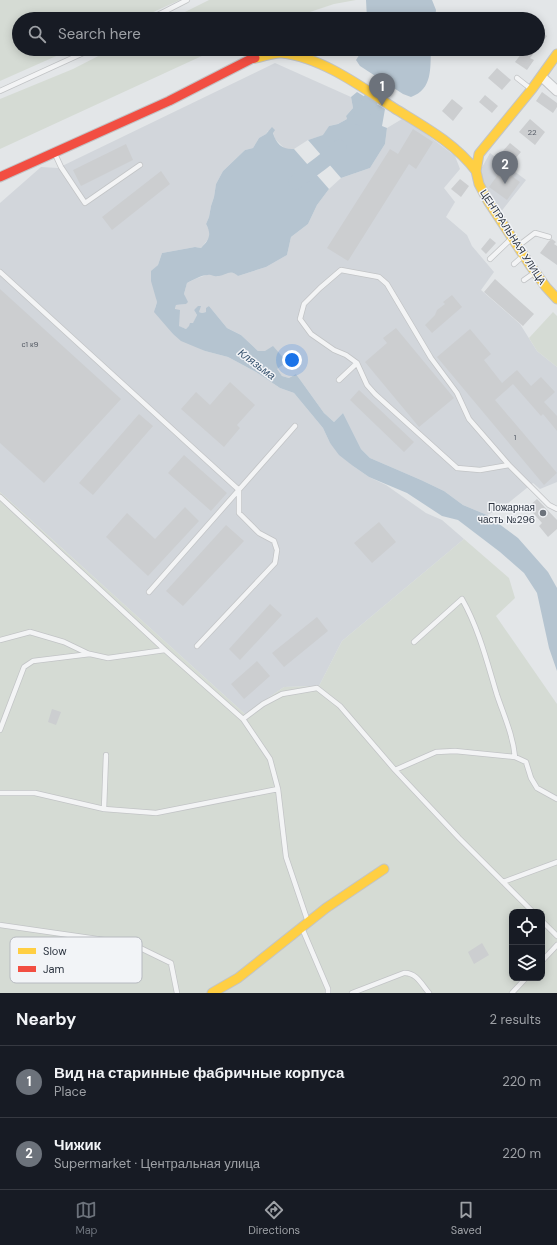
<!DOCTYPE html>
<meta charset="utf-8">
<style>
body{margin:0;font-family:"DM Sans",sans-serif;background:#20242c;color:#f1f3f6}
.controls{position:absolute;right:12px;bottom:12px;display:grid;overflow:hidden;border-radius:8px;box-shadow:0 2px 10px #0003}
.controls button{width:36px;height:36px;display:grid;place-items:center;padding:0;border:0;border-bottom:1px solid #363941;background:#171b24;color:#f1f3f6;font:20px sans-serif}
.you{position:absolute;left:292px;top:360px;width:14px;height:14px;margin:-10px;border:3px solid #fff;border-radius:50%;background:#1a73e8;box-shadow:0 0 0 6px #1a73e833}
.badge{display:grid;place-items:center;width:26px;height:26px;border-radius:50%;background:#6c727b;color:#fff;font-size:13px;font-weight:700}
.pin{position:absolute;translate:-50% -33px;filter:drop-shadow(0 1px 2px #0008)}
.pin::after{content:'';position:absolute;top:21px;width:14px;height:12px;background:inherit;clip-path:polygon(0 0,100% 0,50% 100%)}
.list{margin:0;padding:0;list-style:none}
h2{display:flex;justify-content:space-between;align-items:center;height:52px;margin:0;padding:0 16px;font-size:17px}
h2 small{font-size:13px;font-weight:400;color:#9ea1a6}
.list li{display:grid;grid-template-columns:26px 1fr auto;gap:12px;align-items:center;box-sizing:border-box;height:72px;padding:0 16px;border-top:1px solid #363941}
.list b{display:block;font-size:15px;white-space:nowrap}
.list p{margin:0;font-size:13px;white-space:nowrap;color:#9ea1a6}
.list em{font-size:13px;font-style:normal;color:#9ea1a6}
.icon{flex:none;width:22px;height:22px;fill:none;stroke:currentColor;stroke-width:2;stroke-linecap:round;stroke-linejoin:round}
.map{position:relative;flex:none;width:557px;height:993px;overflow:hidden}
.search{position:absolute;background:#171b24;box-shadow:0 2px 10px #0003;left:12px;right:12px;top:12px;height:44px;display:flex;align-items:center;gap:10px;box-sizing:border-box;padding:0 14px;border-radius:22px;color:#9ea1a6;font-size:15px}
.sheet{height:196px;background:#171b24}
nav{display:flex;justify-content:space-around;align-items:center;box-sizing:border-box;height:56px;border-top:1px solid #363941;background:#171b24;font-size:11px;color:#9ea1a6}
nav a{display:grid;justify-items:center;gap:2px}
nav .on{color:#6c727b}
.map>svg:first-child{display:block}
.built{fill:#d2d6db}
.green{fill:#d5dbd4;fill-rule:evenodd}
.water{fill:#b5c4d0}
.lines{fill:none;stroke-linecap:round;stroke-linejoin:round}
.river{stroke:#b5c4d0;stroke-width:15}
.building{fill:#ccced0}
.lane-casing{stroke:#c2c4c6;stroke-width:6}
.street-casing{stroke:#c2c4c6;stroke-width:11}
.slow-casing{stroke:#c2c4c6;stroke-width:11}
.jam-casing{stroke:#c2c4c6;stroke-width:11}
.lane{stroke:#f3f4f5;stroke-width:4.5}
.street{stroke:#f3f4f5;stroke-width:9}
.slow{stroke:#ffcf43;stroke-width:9}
.jam{stroke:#f24e42;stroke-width:9}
.poi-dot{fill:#6c727b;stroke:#f2f4f7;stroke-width:1.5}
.labels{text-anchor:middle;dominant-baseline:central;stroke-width:3;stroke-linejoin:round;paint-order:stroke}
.number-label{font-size:8px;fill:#555b65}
.street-label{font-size:10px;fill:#2c3440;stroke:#f2f4f7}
.poi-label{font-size:10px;fill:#2c3440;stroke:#f2f4f7;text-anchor:end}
.water-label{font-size:11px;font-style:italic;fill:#3a5570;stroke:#f2f4f7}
.key{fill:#f2f4f7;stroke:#b7bac0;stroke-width:1}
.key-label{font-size:11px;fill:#2c3440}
</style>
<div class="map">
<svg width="557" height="993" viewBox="0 0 557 993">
<rect width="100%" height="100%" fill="#e3e6e8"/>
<path class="built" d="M275,63l76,34 2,11 -7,8 1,3 -9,5 -9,2 -5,9 -16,5 -14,9h-9l-10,-10 -2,-7 -5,-1 -2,3 -7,4 -6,10 -8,2 -22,21 -7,13 -2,13 -3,9 -2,11 -3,7 3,6v8l-8,10 -6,-1 -33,6 -4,12 -6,6 5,31 -2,6 18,26 32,17 23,6 28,15 24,16 14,5 29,35 7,15 23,23 16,11 17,8 40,28 16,7 22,19 -122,102 -23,45 -35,1 -39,27 -245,-222v-289l41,-36 17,1z
M402,119l12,6 41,31 5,13 -16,19 11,14 -9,15 21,18 5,11 22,26 -13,18 39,34 17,27 20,16v115l-17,7 -7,-6 -31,25 -15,7 -24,-10 -19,-14 -23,-11 -51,-22 -9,-9 -18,-36 -9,9 -10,-9 -28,-39 -7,4 -7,-2 -6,-7 11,-7 -22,-11h-7l-17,-16 -14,-7 -18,-22 -3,6 -4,1 -3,-1 1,-6 -6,4 3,5 -4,9 -7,5 -8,-3 1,-15 -4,-1 1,-5 10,-1 -2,-10 3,-11 8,-4 14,-5 9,2 12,-4 5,1 3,3 28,-9 21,-12 4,-18 17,-13 9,-19 12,-16 12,-11 29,-10 15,-24 2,-16z
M490,153l36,27 -26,33 -17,-28 -3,-14z"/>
<path class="green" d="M0,0h180l-42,19h-119v30h53l-72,32z
M209,0h147l-22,4 -45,15h-118z
M112,49h105l-217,100v-50l73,-30z
M553,312l4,4v51l-20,-16 -8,-13z
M0,492l245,222 39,-27 35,-1 23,-45 122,-102 45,39 6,20 -19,18 61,88v289h-557zM512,912h30v66h-30z"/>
<path class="water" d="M366,0h66l4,10 -1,9h-68z
M363,49h68c-1,19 2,40 -20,48l-8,-3 -43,-28 -4,-6z
M357,92l28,17 -3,17 5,2 -2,16 -15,24 -29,10 -33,-38 15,-5 6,-9 9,-2 9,-5 -1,-3 7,-8 -2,-11z
M272,127l3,3 -2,3c3,11 10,17 21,16l35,40 -12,16 -9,19 -17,13 -4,18 -21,12 -28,9c-8,-8 -12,0 -21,0 -3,1 -6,-2 -9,-1 -7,0 -15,5 -21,8l-3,11 4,8 -2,2 -10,1 -1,4 5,1 -1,16 7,3 3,-3 1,-3h3l4,-8 -3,-5 4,-4h3l-2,6 3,1 4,-1v-4l3,-2 18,22 14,7 17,16h7l8,-5 14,16 -10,7 5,7 7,2 7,-4 28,39 10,9 9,-9 18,36 9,9 51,22 23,11 19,14 24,10 31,23 30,34 9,16v83l-8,-23 -12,-55 -13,-20 -24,-21 -42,-32 -16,-4 -35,-23 -38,-16 -16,-11 -14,-11 -9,-12 -7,-15 -29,-35 -14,-5 -24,-16 -28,-15 -23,-6 -24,-10 -8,-7 -19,-22 3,-10 -6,-21v-10l7,-6 4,-12 33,-6 6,1c8,-8 11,-13 5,-24l3,-7 2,-11 3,-9 2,-13 7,-13 22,-21 8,-2 6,-10 7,-4z"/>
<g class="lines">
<path class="river" d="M360,118l22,-38 12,-31
M296,182c14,-12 31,-21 43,-35"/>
</g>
<path class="building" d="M538,29l9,7 -9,12z
M525,49h12l-7,9 4,2 -7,10 -12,-8z
M497,68l14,12 -9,10 -14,-12z
M542,92l15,11v4l-4,6 -17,-12z
M485,95l13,11 -6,7 -13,-11z
M452,99l11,9 -10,13 -11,-10z
M530,119l15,13 -10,13 -16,-13z
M413,129l20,13 -17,27 -7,-5 -61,97 -21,-13 63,-99 8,5z
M510,143l11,9 -8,9 -11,-9z
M126,144l7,16 -52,26 -8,-16z
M502,169l18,13 -13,18 -18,-13z
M161,171l9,13 -58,46 -10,-13z
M460,179l9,7 -8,11 -10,-8z
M490,238l6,5 -10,11 -5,-5z
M552,239l4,3 -2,2 3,2v19l-17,-12 9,-12z
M495,279l39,35 -11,12 -39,-34z
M0,289l121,110 -77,84 -44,-40z
M452,295l10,12 -30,26 -7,-8 10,-10 2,-5 8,-6 -2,-2z
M396,328l58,70 -35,29 -54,-65 22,-19 -4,-5z
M470,329l21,25 -7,6 18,23 15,-13 14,16 10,-9 14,15 -11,10 13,14v15l-14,-17 -2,2 -28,-32 -18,16 62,73 -13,12 -107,-128z
M230,382l25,23 -18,20 3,3 -16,19 -43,-38 15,-17 14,13z
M359,390l55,52 -10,10 -54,-52z
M139,414l14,12 -60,69 -14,-12z
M184,455l43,38 -16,18 -43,-38z
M537,499l20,21v9l-9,8 -9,-11 3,-3 -14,-16z
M185,507l14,14 -51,55 -42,-39 21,-24 28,26z
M379,522l17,20 -24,21 -18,-20z
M226,525l18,16 -61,65 -17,-15z
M270,604l12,11 -42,45 -11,-11z
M317,617l11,14 -44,36 -12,-14z
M257,661l13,15 -26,23 -13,-15z
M52,709l9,3 -5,13 -8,-3z
M482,943l7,12 -15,9 -6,-12z"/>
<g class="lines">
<g class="lane-casing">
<path id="lane" d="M150,19l37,-19
M517,78l14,11
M0,91l92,-42
M55,154l6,13 24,36 55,-38
M518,246l17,-13 14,4
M490,259l22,-21
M514,264l9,-8
M0,272l239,218v23l20,20 15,8 3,9 -2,13 -78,83
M524,280l10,-7
M339,380l18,-17
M509,465l-29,5 -23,-2 -82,-74 -8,-9 -10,-22 -11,-8 -12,-5 -23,-16 -11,-15 4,-15 16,-16 21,-18 38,7 8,7 44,74 26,35 12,26 40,46 40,40 8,4
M0,497l165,153 78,69 27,40 8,30 8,68 22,65
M149,592l146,-166
M0,640l30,-8 34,10 25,12
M414,642l48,-43c17,30 25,63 35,96 7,21 16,40 18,62
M243,719l20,-15 19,-10 35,-6 23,18 55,64 41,-18 19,-1 60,6 11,5 5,16 6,10 20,11
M0,730l24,-63 9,-6 57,-7 18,4 57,-8
M395,770l64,68 74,74
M0,793h35l69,16 52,4 122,-24
M104,809l2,-54
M503,882l54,-20
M542,921l15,15
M0,925l132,19 39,19 6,30
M302,928l26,61v4
M542,961l15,-16
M352,993l52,-20c12,-1 18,12 25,20
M512,993l14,-15"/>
</g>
<g class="street-casing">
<path id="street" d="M542,77l15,14"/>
</g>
<g class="slow-casing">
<path id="slow" d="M557,54l-25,35 -53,65 -3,17 3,13 9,17 42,64 16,22 11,12
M255,58c8,-1 19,-6 27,-5 39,4 80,34 112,55 29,18 61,35 82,63
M212,993l26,-15 88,-70 58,-39"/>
</g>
<g class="jam-casing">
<path id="jam" d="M0,177l169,-76 82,-42 4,-1"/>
</g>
<use href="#lane" class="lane"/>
<use href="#street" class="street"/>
<use href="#slow" class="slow"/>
<use href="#jam" class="jam"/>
</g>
<circle class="poi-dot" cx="543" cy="513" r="4"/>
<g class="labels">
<g class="number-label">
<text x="532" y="132">22</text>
<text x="30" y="344">с1 к9</text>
<text x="515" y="437">1</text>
</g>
<g class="street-label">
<text transform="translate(513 237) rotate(57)">ЦЕНТРАЛЬНАЯ УЛИЦА</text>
</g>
<g class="poi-label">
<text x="535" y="507">Пожарная<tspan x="535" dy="12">часть №296</tspan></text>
</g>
<g class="water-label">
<text transform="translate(257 364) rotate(37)">Клязьма</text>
</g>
</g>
<rect x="10" y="937" width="132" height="46" rx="6" class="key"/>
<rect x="18" y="948" width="18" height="6" fill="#ffcf43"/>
<rect x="18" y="966" width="18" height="6" fill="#f24e42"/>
<g class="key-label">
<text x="43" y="955">Slow</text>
<text x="43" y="973">Jam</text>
</g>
</svg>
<div class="controls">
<button><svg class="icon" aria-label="locate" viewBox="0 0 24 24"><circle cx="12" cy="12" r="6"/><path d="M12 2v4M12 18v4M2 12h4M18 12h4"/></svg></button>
<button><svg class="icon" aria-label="layers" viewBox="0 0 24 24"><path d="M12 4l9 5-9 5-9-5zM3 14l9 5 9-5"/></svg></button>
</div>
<div class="you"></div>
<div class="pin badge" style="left:382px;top:106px">1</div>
<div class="pin badge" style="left:505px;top:184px">2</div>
<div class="search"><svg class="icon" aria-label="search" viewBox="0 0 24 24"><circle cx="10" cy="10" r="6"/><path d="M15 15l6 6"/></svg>Search here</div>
</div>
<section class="sheet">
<h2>Nearby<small>2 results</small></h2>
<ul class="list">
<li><span class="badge">1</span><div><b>Вид на старинные фабричные корпуса</b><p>Place</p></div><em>220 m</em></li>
<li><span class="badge">2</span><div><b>Чижик</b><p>Supermarket · Центральная улица</p></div><em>220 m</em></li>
</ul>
</section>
<nav>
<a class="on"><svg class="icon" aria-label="map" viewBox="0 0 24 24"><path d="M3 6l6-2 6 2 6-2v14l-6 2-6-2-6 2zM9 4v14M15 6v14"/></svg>Map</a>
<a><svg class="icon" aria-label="directions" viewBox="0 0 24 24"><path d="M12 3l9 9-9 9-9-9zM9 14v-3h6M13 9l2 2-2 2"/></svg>Directions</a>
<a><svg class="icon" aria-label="saved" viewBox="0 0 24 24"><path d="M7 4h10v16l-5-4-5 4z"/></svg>Saved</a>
</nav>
